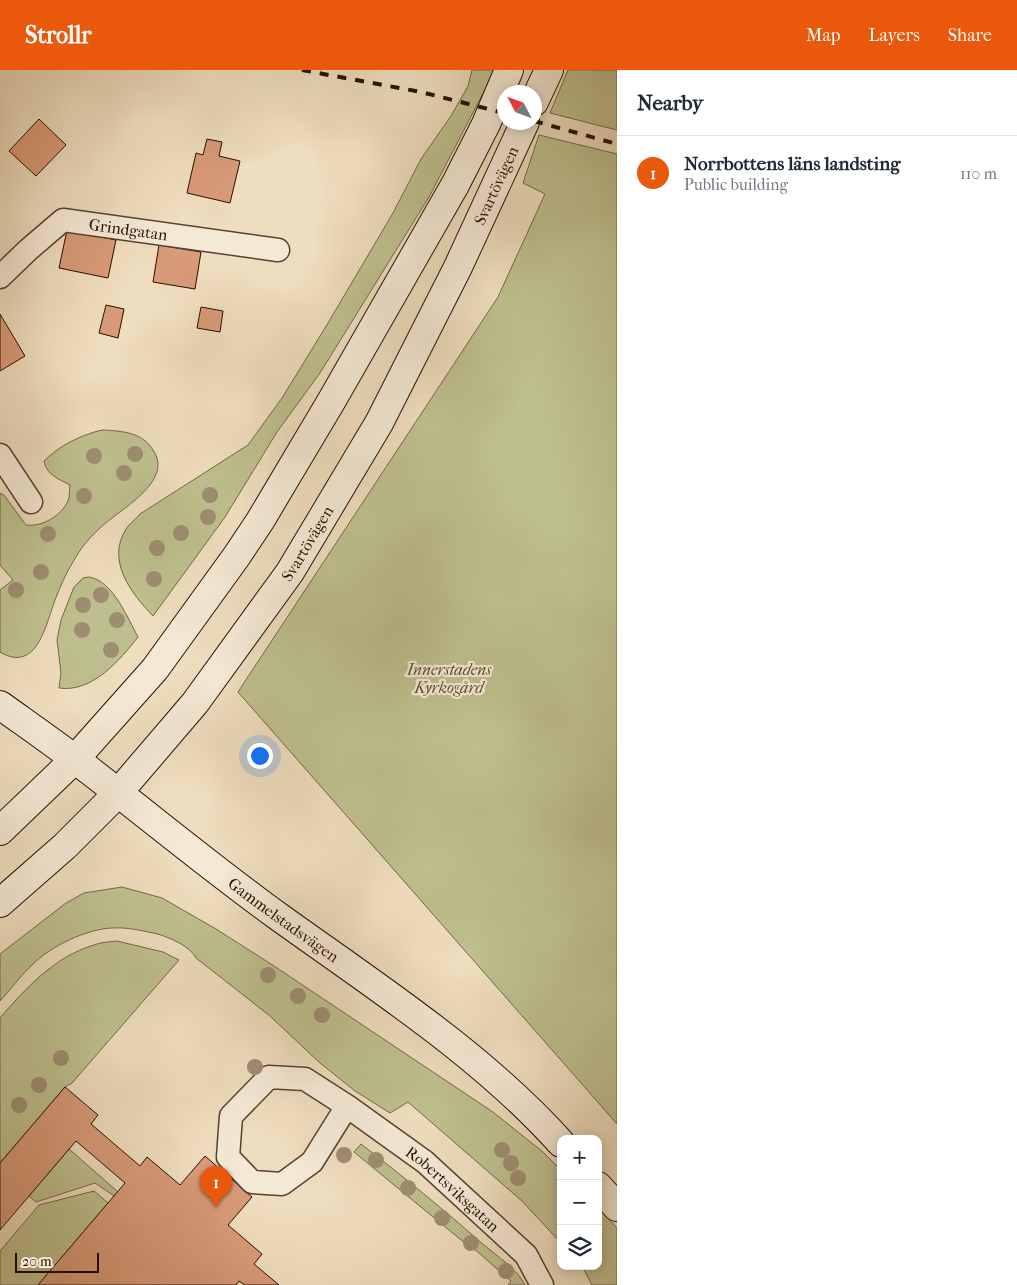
<!DOCTYPE html>
<meta charset="utf-8">
<style>
body{margin:0;font-family:"IM FELL French Canon",serif;background:#f6f6f7;color:#1f2937}
.controls{position:absolute;right:15px;bottom:15px;display:grid;overflow:hidden;border-radius:10px;box-shadow:0 2px 12px #0003}
.controls button{width:45px;height:45px;display:grid;place-items:center;padding:0;border:0;border-bottom:1px solid #e0e1e3;background:#fff;color:#1f2937;font:25px sans-serif}
.compass{position:absolute;left:497px;top:15px;width:45px;height:45px;border-radius:50%;background:#fff;box-shadow:0 2px 12px #0003;rotate:311deg}
.scale{position:absolute;left:15px;bottom:12px;width:84px;box-sizing:border-box;padding-left:5px;border:2px solid #260f00;border-top:0;font-size:14px;line-height:18px;white-space:nowrap;color:#260f00;-webkit-text-stroke:4px #f4e9d5;paint-order:stroke}
.you{position:absolute;left:259px;top:685px;width:18px;height:18px;margin:-12px;border:4px solid #fff;border-radius:50%;background:#1a73e8;box-shadow:0 0 0 8px #1a73e833}
.badge{display:grid;place-items:center;width:32px;height:32px;border-radius:50%;background:#ea580c;color:#fff;font-size:16px;font-weight:700}
.pin{position:absolute;translate:-50% -41px;filter:drop-shadow(0 1px 2px #0008)}
.pin::after{content:'';position:absolute;top:26px;width:18px;height:15px;background:inherit;clip-path:polygon(0 0,100% 0,50% 100%)}
.list{margin:0;padding:0;list-style:none}
h2{display:flex;justify-content:space-between;align-items:center;height:65px;margin:0;padding:0 20px;font-size:21px}
h2 small{font-size:16px;font-weight:400;color:#747a83}
.list li{display:grid;grid-template-columns:32px 1fr auto;gap:15px;align-items:center;box-sizing:border-box;height:75px;padding:0 20px;border-top:1px solid #e0e1e3}
.list b{display:block;font-size:19px;white-space:nowrap}
.list p{margin:0;font-size:16px;white-space:nowrap;color:#747a83}
.list em{font-size:16px;font-style:normal;color:#747a83}
.icon{flex:none;width:28px;height:28px;fill:none;stroke:currentColor;stroke-width:2;stroke-linecap:round;stroke-linejoin:round}
.map{position:relative;flex:none;width:617px;height:1215px;overflow:hidden}
header{display:flex;align-items:center;gap:30px;box-sizing:border-box;height:70px;padding:0 25px;background:#ea580c;color:#fff}
header strong{font-size:24px}
nav{display:flex;gap:28px;margin-inline-start:auto;font-size:18px}
main{display:flex}
aside{flex:1;background:#fff}
.map>svg:first-child{display:block}
.green{fill:#bebf8e;stroke:#726747}
.building{fill:#d89a78;stroke:#260f00}
.lines{fill:none;stroke-linecap:round;stroke-linejoin:round}
.street-casing{stroke:#584230;stroke-width:25}
.secondary-casing{stroke:#260f00;stroke-width:30}
.street{stroke:#f4e9d5;stroke-width:22}
.secondary{stroke:#f4e9d5;stroke-width:28}
.rail{stroke:#260f00;stroke-width:4;stroke-dasharray:9 9;stroke-linecap:butt}
.tree{fill:#9d8e71}
.labels{text-anchor:middle;dominant-baseline:central;stroke-width:4.5;stroke-linejoin:round;paint-order:stroke}
.street-label{font-size:16px;fill:#260f00;stroke:#f4e9d5}
.park-label{font-size:16px;font-style:italic;fill:#5b4d32;stroke:#f4e9d5}
</style>
<header>
<strong>Strollr</strong>
<nav><a>Map</a><a>Layers</a><a>Share</a></nav>
</header>
<main>
<div class="map">
<svg width="617" height="1215" viewBox="0 0 617 1215">
<rect width="100%" height="100%" fill="#eeddbe"/>
<filter id="stains"><feTurbulence type="fractalNoise" baseFrequency=".004" numOctaves="4"/><feColorMatrix values="0 0 0 0 .2 0 0 0 0 .09 0 0 0 0 .02 0 0 0 .5 -.17"/></filter>
<radialGradient id="worn" r=".72"><stop offset=".6" stop-color="#630" stop-opacity="0"/><stop offset="1" stop-color="#630" stop-opacity=".3"/></radialGradient>
<path class="green" d="M472,0h22l-5,12 -60,115 -109,176 -43,59 -52,85 -72,99c-22,-23 -47,-55 -27,-87 4,-6 10,-10 14,-15l108,-69 34,-47 46,-75 65,-110 28,-54 30,-43 17,-30z
M568,0h49v60l-67,-17z
M539,65l78,19v970l-379,-432 260,-395 47,-103 -22,-11z
M102,360c20,1 40,2 51,20 22,32 -35,60 -54,79 -10,9 -19,20 -26,33 -7,11 -13,25 -18,38 -9,24 -18,74 -55,52v-62l13,-10 -13,-15v-72l4,2 22,30c16,2 35,-9 42,-24 2,-4 1,-12 2,-16 -12,-6 -24,-11 -26,-24 16,-16 37,-26 58,-31z
M89,507c24,4 38,40 49,60 -18,23 -46,56 -79,51l2,-15 -4,-33 4,-20 13,-33 9,-9z
M122,817l40,11 54,31 55,35 222,148 50,40 18,18v73l-39,-42 -114,-99 -18,11 -35,-22 -35,-28 -50,-47 -74,-58c-6,-12 -26,-20 -38,-24 -15,-3 -30,-7 -46,-6 -25,1 -61,18 -79,36 -12,11 -22,25 -33,37v-47l66,-51 18,-10z
M117,871l46,11 16,8 -107,123 -7,4 -65,76v-145c26,-30 54,-61 94,-73 7,-3 15,-3 23,-4z
M361,1074c42,32 83,66 123,101 13,11 33,24 41,40h-17l3,-4 -39,-34 -6,-3 -112,-92z
M69,1079l49,43 -4,4 -19,-13 -59,19 -7,-6z
M94,1121l14,12 -70,82h-38v-34l39,-46z
M598,1137l19,21v57h-25l-10,-19h16z"/>
<path class="building" d="M39,49l27,26 -30,31 -27,-25z
M207,69l15,3 -3,14 21,5 -10,42 -43,-10 9,-40 7,2z
M67,160l49,10 -8,38 -49,-10z
M159,175l42,7 -6,37 -42,-7z
M106,235l18,4 -6,29 -19,-5z
M201,237l22,4 -3,21 -23,-4z
M0,244l25,42 -25,15z
M65,1017l33,28 -7,9 49,42 7,-9 33,28 25,-29 47,41 -24,28 34,29 -8,10 25,21h-34l-6,-4 -3,4h-198l87,-102 -49,-42 -76,89v-67z"/>
<g class="lines">
<g class="street-casing">
<g id="street">
<path id="s1" d="M0,207l28,-27 35,-30 215,30"/>
<path d="M0,385l31,47"/>
<path id="s2" d="M347,1036l-35,56 -30,22 -30,-2 -24,-25 3,-41 38,-39 36,2 42,27 78,56 101,93 16,30"/>
</g>
</g>
<g class="secondary-casing">
<g id="secondary">
<path d="M534,32l15,-32"/>
<path id="s3" d="M0,635c25,18 51,36 76,55 68,52 134,107 203,157 96,69 203,138 282,226"/>
<path d="M0,761l75,-72 80,-90 81,-112 24,-36 72,-121 123,-215 31,-61 23,-54"/>
<path id="s4" d="M0,833l65,-57 53,-53 77,-90 95,-131 89,-149 79,-156 67,-145"/>
<path d="M598,1116l19,21"/>
</g>
</g>
<use href="#street" class="street"/>
<use href="#secondary" class="secondary"/>
<path class="rail" d="M302,0l119,22 83,21
M534,51l83,23"/>
</g>
<g class="tree">
<circle cx="135" cy="384" r="8"/>
<circle cx="94" cy="386" r="8"/>
<circle cx="124" cy="403" r="8"/>
<circle cx="210" cy="425" r="8"/>
<circle cx="84" cy="426" r="8"/>
<circle cx="208" cy="447" r="8"/>
<circle cx="181" cy="463" r="8"/>
<circle cx="48" cy="464" r="8"/>
<circle cx="157" cy="478" r="8"/>
<circle cx="41" cy="502" r="8"/>
<circle cx="154" cy="509" r="8"/>
<circle cx="16" cy="520" r="8"/>
<circle cx="101" cy="525" r="8"/>
<circle cx="83" cy="535" r="8"/>
<circle cx="117" cy="550" r="8"/>
<circle cx="82" cy="560" r="8"/>
<circle cx="111" cy="580" r="8"/>
<circle cx="268" cy="905" r="8"/>
<circle cx="298" cy="926" r="8"/>
<circle cx="322" cy="945" r="8"/>
<circle cx="61" cy="988" r="8"/>
<circle cx="255" cy="997" r="8"/>
<circle cx="39" cy="1015" r="8"/>
<circle cx="19" cy="1035" r="8"/>
<circle cx="502" cy="1080" r="8"/>
<circle cx="344" cy="1085" r="8"/>
<circle cx="376" cy="1090" r="8"/>
<circle cx="511" cy="1093" r="8"/>
<circle cx="518" cy="1108" r="8"/>
<circle cx="408" cy="1118" r="8"/>
<circle cx="442" cy="1148" r="8"/>
<circle cx="471" cy="1173" r="8"/>
<circle cx="506" cy="1201" r="8"/>
</g>
<g class="labels">
<g class="street-label">
<text stroke="none"><textPath href="#s4" startOffset="880">Svartövägen</textPath></text>
<text stroke="none"><textPath href="#s1" startOffset="151">Grindgatan</textPath></text>
<text stroke="none"><textPath href="#s4" startOffset="475">Svartövägen</textPath></text>
<text stroke="none"><textPath href="#s3" startOffset="356">Gammelstadsvägen</textPath></text>
<text stroke="none"><textPath href="#s2" startOffset="484">Robertsviksgatan</textPath></text>
</g>
<g class="park-label">
<text x="449" y="599">Innerstadens<tspan x="449" dy="18">Kyrkogård</tspan></text>
</g>
</g>
<rect width="100%" height="100%" filter="url(#stains)"/>
<rect width="100%" height="100%" fill="url(#worn)"/>
</svg>
<div class="controls">
<button>+</button>
<button>−</button>
<button><svg class="icon" aria-label="layers" viewBox="0 0 24 24"><path d="M12 4l9 5-9 5-9-5zM3 14l9 5 9-5"/></svg></button>
</div>
<svg class="compass" viewBox="-18 -18 36 36"><path d="M0-13l5 13h-10z" fill="#e53935"/><path d="M0 13l5-13h-10z" fill="#747a83"/></svg>
<div class="scale">20 m</div>
<div class="you"></div>
<div class="pin badge" style="left:216px;top:1137px">1</div>
</div>
<aside>
<h2>Nearby<small></small></h2>
<ul class="list">
<li><span class="badge">1</span><div><b>Norrbottens läns landsting</b><p>Public building</p></div><em>110 m</em></li>
</ul>
</aside>
</main>
